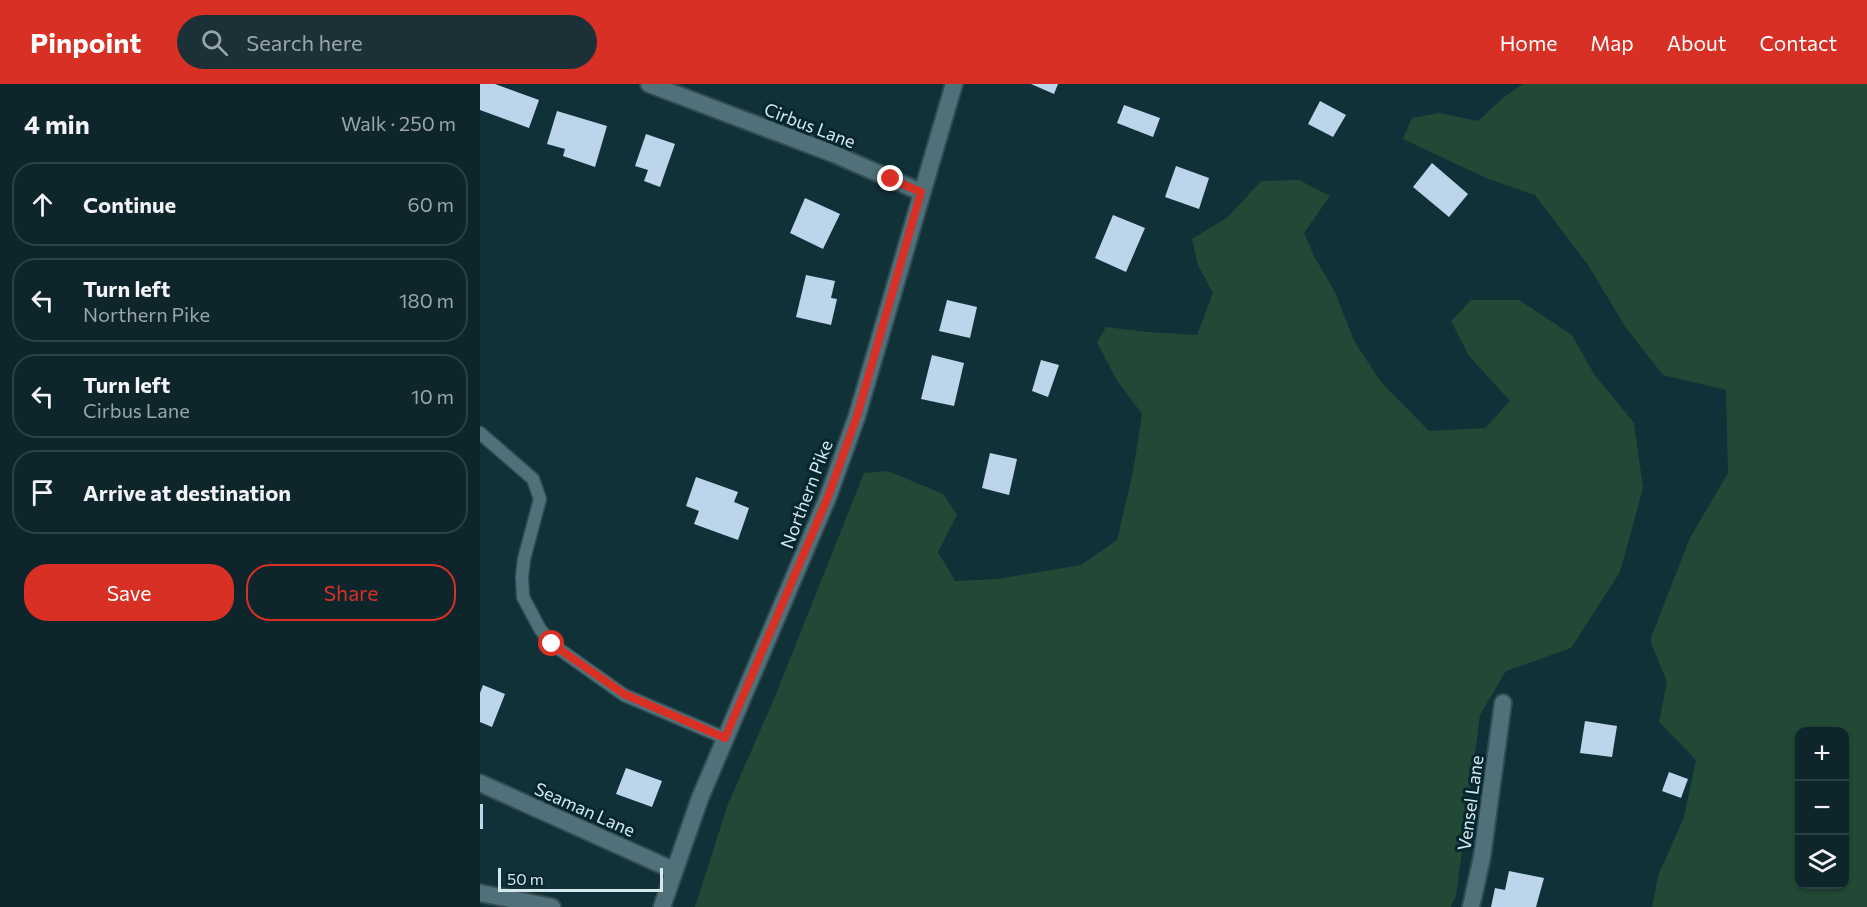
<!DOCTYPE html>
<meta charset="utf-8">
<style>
body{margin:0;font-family:Commissioner,sans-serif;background:#1b3137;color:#f1f3f6}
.controls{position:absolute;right:18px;bottom:18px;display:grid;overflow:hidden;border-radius:12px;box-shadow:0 2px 4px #0004}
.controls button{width:54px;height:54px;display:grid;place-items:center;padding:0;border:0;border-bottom:2px solid #2d4247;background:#0d252b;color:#f1f3f6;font:30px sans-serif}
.scale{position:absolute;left:18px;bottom:15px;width:165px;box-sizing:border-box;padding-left:6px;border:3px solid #d7e8ed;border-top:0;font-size:16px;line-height:21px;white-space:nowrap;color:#d7e8ed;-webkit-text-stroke:4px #06272f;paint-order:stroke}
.stop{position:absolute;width:18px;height:18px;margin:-14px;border:4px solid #d93025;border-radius:50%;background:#fff}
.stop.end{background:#d93025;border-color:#fff;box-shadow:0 2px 6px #0008}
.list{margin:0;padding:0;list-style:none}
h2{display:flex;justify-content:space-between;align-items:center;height:78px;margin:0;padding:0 24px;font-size:26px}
h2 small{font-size:20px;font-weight:400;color:#9aa5a9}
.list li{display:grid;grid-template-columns:39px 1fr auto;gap:18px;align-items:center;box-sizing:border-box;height:84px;margin:0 12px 12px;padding:0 12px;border:2px solid #2d4247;border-radius:24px}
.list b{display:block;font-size:22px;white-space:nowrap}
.list p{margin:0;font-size:20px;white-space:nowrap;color:#9aa5a9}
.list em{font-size:20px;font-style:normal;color:#9aa5a9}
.actions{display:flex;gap:12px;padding:18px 24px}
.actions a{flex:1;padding:14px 0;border:2px solid #d93025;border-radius:24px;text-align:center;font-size:21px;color:#d93025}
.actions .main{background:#d93025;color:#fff}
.icon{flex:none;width:33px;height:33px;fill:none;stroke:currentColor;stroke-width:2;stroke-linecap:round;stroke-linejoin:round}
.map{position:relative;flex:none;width:1387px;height:823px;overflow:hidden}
header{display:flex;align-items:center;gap:36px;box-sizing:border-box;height:84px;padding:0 30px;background:#d93025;color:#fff}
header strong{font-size:28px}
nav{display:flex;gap:33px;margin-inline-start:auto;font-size:21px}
.search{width:420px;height:54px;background:#1b3137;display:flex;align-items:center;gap:15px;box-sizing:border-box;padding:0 21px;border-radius:33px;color:#9aa5a9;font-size:22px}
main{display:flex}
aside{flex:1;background:#0d252b}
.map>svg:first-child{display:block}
.green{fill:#224935;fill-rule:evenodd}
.building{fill:#bdd5eb}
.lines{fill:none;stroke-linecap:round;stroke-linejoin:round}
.service-casing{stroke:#344b51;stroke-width:15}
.minor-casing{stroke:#344b51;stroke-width:20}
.tertiary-casing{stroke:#344b51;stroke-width:20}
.service{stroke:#50717a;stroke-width:12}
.minor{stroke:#50717a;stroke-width:16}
.tertiary{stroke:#50717a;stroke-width:16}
.route{stroke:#d93025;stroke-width:8}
.labels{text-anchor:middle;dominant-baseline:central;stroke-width:6;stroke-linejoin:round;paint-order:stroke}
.street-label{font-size:18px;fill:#d7e8ed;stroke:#06272f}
</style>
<header>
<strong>Pinpoint</strong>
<div class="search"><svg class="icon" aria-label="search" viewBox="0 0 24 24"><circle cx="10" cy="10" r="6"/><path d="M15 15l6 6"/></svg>Search here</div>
<nav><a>Home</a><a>Map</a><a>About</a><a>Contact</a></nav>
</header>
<main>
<aside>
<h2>4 min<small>Walk · 250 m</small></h2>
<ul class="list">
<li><svg class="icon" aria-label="ahead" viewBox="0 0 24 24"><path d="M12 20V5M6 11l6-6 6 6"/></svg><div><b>Continue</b></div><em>60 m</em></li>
<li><svg class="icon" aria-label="left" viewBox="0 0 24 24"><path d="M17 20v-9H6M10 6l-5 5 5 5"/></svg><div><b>Turn left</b><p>Northern Pike</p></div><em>180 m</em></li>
<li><svg class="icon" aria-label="left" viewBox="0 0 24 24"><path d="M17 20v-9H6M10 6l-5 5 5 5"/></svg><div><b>Turn left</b><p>Cirbus Lane</p></div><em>10 m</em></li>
<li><svg class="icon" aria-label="arrive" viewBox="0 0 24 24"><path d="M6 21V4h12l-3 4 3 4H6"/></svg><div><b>Arrive at destination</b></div></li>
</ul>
<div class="actions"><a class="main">Save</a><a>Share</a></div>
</aside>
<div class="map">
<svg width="1387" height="823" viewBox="0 0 1387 823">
<rect width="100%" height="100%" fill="#113139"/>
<path class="green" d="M1043,0h344v823h-215l6,-31 26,-59 12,-57 -37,-38 8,-40 -17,-42 40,-102 38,-65 -2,-83 -63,-15 -37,-47 -38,-63 -53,-70 -49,-17 -83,-39 9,-21 27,-5 39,8 26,-24zM1320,648h44v152h-44z
M819,96l31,16 -26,37 10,23 21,36 19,49 27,41 48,49 56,-3 25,-27 -41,-45 -18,-35 20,-21h48l53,35 22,39 40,49 9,65 -23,84 -49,76 -65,23 -26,44 -24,181 -5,11h-756l33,-103 46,-105 90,-226 24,-2 55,23 14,21 -19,37 17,29 42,-2 84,-14 36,-25 16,-68 9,-58 -26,-35 -19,-37 9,-15 41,5 50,3 16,-42 -15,-28 -6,-26 36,-22 33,-36z"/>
<path class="building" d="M0,0h15l44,16 -10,28 -49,-18z
M551,0h27l-4,10z
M840,17l26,14 -13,22 -25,-13z
M644,21l36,13 -7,19 -36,-14z
M77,27l50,15 -12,41 -32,-11 2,-7 -18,-5z
M166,50l29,10 -15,43 -16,-6 4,-11 -13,-4z
M952,79l36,31 -19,23 -36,-30z
M696,82l33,12 -10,31 -34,-12z
M325,114l35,16 -17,35 -33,-16z
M633,131l32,13 -19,44 -31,-14z
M326,191l29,6 -4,17 6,1 -6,26 -35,-8z
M467,216l30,7 -7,31 -31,-7z
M452,271l32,8 -10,43 -33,-7z
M561,276l18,5 -11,32 -16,-6z
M510,369l27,6 -8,36 -27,-7z
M216,393l42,15 -4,10 15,6 -11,32 -44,-16 5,-13 -13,-5z
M3,601l22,9 -13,33 -12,-5v-29z
M1105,637l32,5 -5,31 -32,-4z
M146,684l36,13 -10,26 -36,-13z
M1189,688l19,7 -7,19 -19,-7z
M0,720h3v25h-3z
M1029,787l35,7 -8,29h-45l4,-19 10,2z"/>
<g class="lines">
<g class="service-casing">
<path id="service" d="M0,349l53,46 7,20 -16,60 -2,18 1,20 17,32 12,15 72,51 101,43"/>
</g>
<g class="minor-casing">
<path id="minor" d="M169,0l185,70 87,38
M0,699l193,87
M0,809l72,14
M991,823l11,-50 21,-154"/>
</g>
<g class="tertiary-casing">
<path id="tertiary" d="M182,823l38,-109 128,-301 29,-81 97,-332"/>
</g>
<use href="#service" class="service"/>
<use href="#minor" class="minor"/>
<use href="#tertiary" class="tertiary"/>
</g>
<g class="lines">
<path class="route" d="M72,560l72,50 101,44 103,-241 29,-81 64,-224 -30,-13"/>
</g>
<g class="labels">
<g class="street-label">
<text transform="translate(330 41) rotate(21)">Cirbus Lane</text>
<text transform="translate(326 410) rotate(-69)">Northern Pike</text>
<text transform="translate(990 719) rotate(-82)">Vensel Lane</text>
<text transform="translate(105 725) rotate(24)">Seaman Lane</text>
</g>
</g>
</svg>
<div class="controls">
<button>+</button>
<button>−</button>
<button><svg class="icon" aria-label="layers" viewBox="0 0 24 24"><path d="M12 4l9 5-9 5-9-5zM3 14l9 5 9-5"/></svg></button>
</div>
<div class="scale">50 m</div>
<div class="stop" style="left:72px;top:560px"></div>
<div class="stop end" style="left:411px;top:95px"></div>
</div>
</main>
